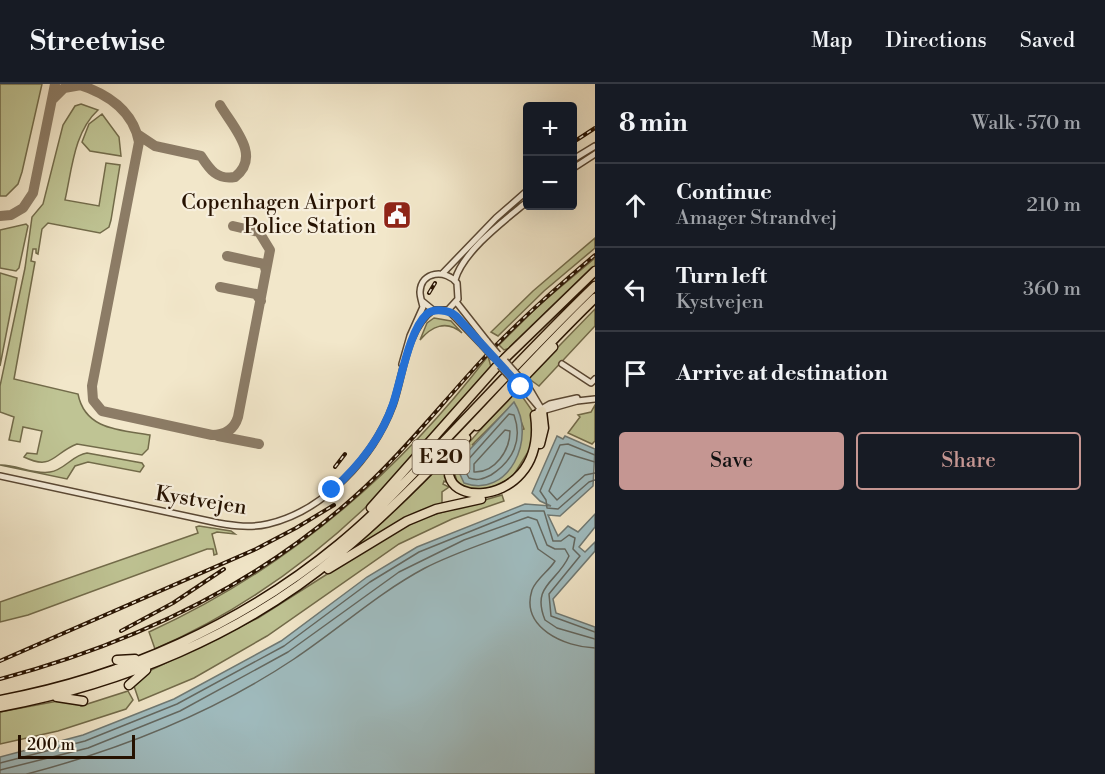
<!DOCTYPE html>
<meta charset="utf-8">
<style>
body{margin:0;font-family:"Libre Bodoni",serif;background:#20242c;color:#f1f3f6}
.controls{position:absolute;right:18px;top:18px;display:grid;overflow:hidden;border-radius:6px;box-shadow:0 6px 24px #0002}
.controls button{width:54px;height:54px;display:grid;place-items:center;padding:0;border:0;border-bottom:2px solid #363941;background:#171b24;color:#f1f3f6;font:30px sans-serif}
.scale{position:absolute;left:18px;bottom:15px;width:117px;box-sizing:border-box;padding-left:6px;border:3px solid #261201;border-top:0;font-size:16px;line-height:21px;white-space:nowrap;color:#261201;-webkit-text-stroke:4px #f7efdd;paint-order:stroke}
.stop{position:absolute;width:18px;height:18px;margin:-14px;border:4px solid #1a73e8;border-radius:50%;background:#fff}
.stop.end{background:#1a73e8;border-color:#fff;box-shadow:0 2px 6px #0008}
.list{margin:0;padding:0;list-style:none}
h2{display:flex;justify-content:space-between;align-items:center;height:78px;margin:0;padding:0 24px;font-size:26px}
h2 small{font-size:20px;font-weight:400;color:#9ea1a6}
.list li{display:grid;grid-template-columns:39px 1fr auto;gap:18px;align-items:center;box-sizing:border-box;height:84px;padding:0 24px;border-top:2px solid #363941}
.list b{display:block;font-size:22px;white-space:nowrap}
.list p{margin:0;font-size:20px;white-space:nowrap;color:#9ea1a6}
.list em{font-size:20px;font-style:normal;color:#9ea1a6}
.actions{display:flex;gap:12px;padding:18px 24px}
.actions a{flex:1;padding:14px 0;border:2px solid #c59692;border-radius:6px;text-align:center;font-size:21px;color:#c59692}
.actions .main{background:#c59692;color:#111}
.icon{flex:none;width:33px;height:33px;fill:none;stroke:currentColor;stroke-width:2;stroke-linecap:round;stroke-linejoin:round}
.map{position:relative;flex:none;width:595px;height:690px;overflow:hidden}
header{display:flex;align-items:center;gap:36px;box-sizing:border-box;height:84px;padding:0 30px;background:#171b24;border-bottom:2px solid #363941}
header strong{font-size:28px}
nav{display:flex;gap:33px;margin-inline-start:auto;font-size:21px}
main{display:flex}
aside{flex:1;background:#171b24}
.map>svg:first-child{display:block}
.green{fill:#bfc494;stroke:#726b4a;stroke-width:1.5;fill-rule:evenodd}
.water{fill:#a0bdc1;stroke:#6f7974;stroke-width:1.5}
.lines{fill:none;stroke-linecap:round;stroke-linejoin:round}
.shore{stroke:#636861;stroke-width:1.5}
.taxiway{stroke:#8c7c66;stroke-width:10}
.minor-casing{stroke:#594733;stroke-width:8}
.highway-casing{stroke:#261201;stroke-width:11}
.minor{stroke:#f7efdd;stroke-width:5}
.highway{stroke:#f2e7ca;stroke-width:8}
.rail-casing{stroke:#261201;stroke-width:4}
.rail{stroke:#f7efdd;stroke-width:1.5;stroke-dasharray:4.5;stroke-linecap:butt}
.minor-bridge-casing{stroke:#594733;stroke-width:8;stroke-linecap:butt}
.minor-bridge{stroke:#f7efdd;stroke-width:5}
.route{stroke:#1a73e8;stroke-width:8}
.labels{text-anchor:middle;dominant-baseline:central;stroke-width:4.5;stroke-linejoin:round;paint-order:stroke}
.shield{fill:#f7efdd;stroke:#655443;stroke-width:1.5}
.shield-label{font-size:20px;font-weight:bold;fill:#261201}
.poi-label{font-size:21px;fill:#261201;stroke:#f7efdd;text-anchor:end}
.street-label{font-size:21px;fill:#261201;stroke:#f7efdd}
</style>
<header>
<strong>Streetwise</strong>
<nav><a>Map</a><a>Directions</a><a>Saved</a></nav>
</header>
<main>
<div class="map">
<svg width="595" height="690" viewBox="0 0 595 690">
<rect width="100%" height="100%" fill="#f2e7ca"/>
<filter id="stains"><feTurbulence type="fractalNoise" baseFrequency=".00333" numOctaves="4"/><feColorMatrix values="0 0 0 0 .2 0 0 0 0 .09 0 0 0 0 .02 0 0 0 .5 -.17"/></filter>
<radialGradient id="worn" r=".72"><stop offset=".6" stop-color="#630" stop-opacity="0"/><stop offset="1" stop-color="#630" stop-opacity=".3"/></radialGradient>
<path class="green" d="M0,0h42l-20,88 -4,12 -12,12h-6z
M81,20l17,6c-24,22 -26,59 -33,90l34,6 7,-43 14,2 -9,55 -2,7 -9,6 -52,-10 -6,6 -4,25 -2,-1v-4h-3l-2,12 4,1 -21,117 64,15c7,36 42,36 72,41l-2,14 -6,6 -65,-11c-24,9 -24,27 -53,13l3,-4 10,1 5,-23 -19,-4 -3,15 -11,-2 5,-23 -14,-5v-26l25,-118 7,-51 11,-13 20,-79 12,-19z
M102,30l17,23 2,19 -31,-5 -8,-9 7,-18z
M26,140l2,2 -9,42 -3,3 -16,-3v-38z
M595,154v10l-51,43 -46,45 -7,-4 42,-41z
M595,174v9l-85,81 -6,2 -5,-5 39,-39z
M0,189l17,5 -17,88z
M595,225v17l-56,60 -11,-8z
M434,234l17,3 11,12c-16,-14 -31,-6 -42,7l7,-17z
M488,272l3,11c-28,31 -53,63 -80,94 -73,80 -157,145 -256,188l-6,-17c136,-62 248,-157 339,-276z
M517,305l16,23v32l-20,32 -16,10 -24,5 -16,-9 -4,-15 2,-9zM514,319l10,26 -52,16z
M595,321v36l-3,3 -24,-11 12,-16 -2,-2 13,-3z
M87,369l55,10 2,3 -4,6 -52,-10 -13,4 -8,13 -67,-14c15,-1 34,10 50,7 15,-2 22,-17 37,-19z
M448,376l5,25 -9,-4 -1,3 6,3 -7,5v13l-109,59 44,-37 67,-66 2,2z
M502,411l2,6 -52,18 -53,25 -132,92 -73,42 -55,23 -6,-18 12,-10 113,-55 137,-87 31,-14z
M199,442l32,5 4,3 -18,-2 -5,2 5,20 -3,1 -1,-6h-6l-179,66 -28,7v-20l198,-69 -2,-6z
M128,607l5,9 -7,9 -68,22 -58,13v-32l63,-12 16,1 2,5z"/>
<path class="water" d="M514,318c23,36 -5,97 -50,81l-5,-11 1,-12z
M557,352l6,3 2,-3 30,13 -2,37 -33,30 -12,-1 10,21 10,-10 10,6 17,-18v13l-16,20 6,5 10,-10v9l-42,48 3,14 39,14v147h-595v-17l83,-22 91,-36 107,-58 86,-64 50,-30 108,-43 26,2 -11,-5 -8,-8z"/>
<g class="lines">
<path class="shore" d="M509,330l5,1c9,25 -1,46 -23,60 -8,4 -14,6 -22,3l-4,-7 1,-9z
M505,346l5,1c0,19 -15,42 -36,41v-8z
M595,371l-27,-11 -8,1 -20,46 6,9 1,8 11,1 31,-27 6,-2
M595,378l-30,-9 -16,38 8,9 28,-25 10,-2
M0,679l85,-22 92,-37 107,-58 86,-64 49,-30 102,-41h23l9,30h8l8,-6 6,3 -2,11 7,7 -31,38 2,22 44,16
M0,686l88,-22 92,-37 108,-59 111,-80 65,-32 64,-23 9,3 10,25 8,4h10l4,7c-12,27 -38,29 -24,64l12,8 38,11
M27,690c95,-25 186,-61 267,-115 45,-30 84,-66 131,-91 33,-17 68,-27 102,-41l3,1 8,21 17,12c-6,10 -18,17 -23,29 -12,38 33,57 63,58"/>
<path class="taxiway" d="M77,0c29,9 56,26 62,58l-47,244 1,14 9,11 110,24c13,0 22,-5 26,-18l32,-167 -11,-18 -26,-6
M53,15l11,-11 17,-3
M137,50l18,12 46,10c9,14 16,24 34,21 27,-21 -2,-50 -15,-72
M0,132l11,-1 12,-7 10,-15 22,-109
M227,172l37,8 2,7
M220,203l36,7 5,7
M218,352l41,8"/>
<g class="minor-casing">
<path id="minor" d="M572,76l23,-14
M572,85l23,-15
M443,189l53,-55 32,-28
M455,196c8,-29 50,-60 73,-79
M457,219l30,38
M448,226l34,35
M402,280l8,-28 13,-29c-1,-5 -3,-10 -3,-15 1,-21 26,-23 37,-9l1,16 -10,11h-15l-11,-9
M562,280l29,19 4,-4
M529,304l13,22
M526,308l16,19 35,-10 18,-2
M538,327l12,-7 27,-6
M0,392l218,47c17,3 33,5 50,1 56,-13 105,-66 125,-119 10,-28 13,-76 40,-95"/>
</g>
<g class="highway-casing">
<path id="highway" d="M477,342l76,-79
M466,354c-67,72 84,83 69,-23
M540,360l4,-16 -2,-17
M371,424l128,-144 96,-93
M328,485l79,-48 29,-12 45,-10
M117,576l18,-1
M129,601l17,-15
M57,613l26,4
M0,616c124,-23 242,-76 339,-156 39,-32 73,-69 107,-105 49,-51 98,-104 149,-153
M0,623c122,-23 243,-72 339,-153 93,-77 170,-173 256,-256"/>
</g>
<use href="#minor" class="minor"/>
<use href="#highway" class="highway"/>
<g class="rail-casing">
<path id="rail" d="M572,59l23,-15
M429,209l6,-10
M335,383l10,-13
M121,547l52,-28 51,-34
M0,577l256,-112 40,-21 38,-23
M0,595c135,-36 262,-96 365,-192 43,-40 78,-85 117,-127 35,-38 74,-72 113,-105"/>
</g>
<use href="#rail" class="rail"/>
<g class="minor-bridge-casing">
<path id="minor-bridge" d="M487,257l11,13
M482,261l12,13
M505,277l24,27
M500,282l24,27"/>
</g>
<use href="#minor-bridge" class="minor-bridge"/>
</g>
<g class="lines">
<path class="route" d="M332,406c27,-24 49,-51 61,-86 8,-23 16,-74 34,-90 7,-6 22,-4 29,2l65,71"/>
</g>
<defs>
<g id="civic-square" transform="scale(1.5)"><rect x="-9" y="-9" width="18" height="18" rx="4" fill="#8f2418" stroke="#f7efdd"/><path d="M-.6-6.5H3V-4.5H.6V-3L4-1V1h2V6H-6V1h2V-1L-.6-3ZM-1.2 2.5V6h2.4V2.5Z" fill="#fff"/></g>
</defs>
<g fill-rule="evenodd">
<use href="#civic-square" x="397" y="131"/>
</g>
<g class="labels">
<rect class="shield" x="412.5" y="356" width="57" height="34" rx="4.5"/>
<g class="shield-label">
<text x="441" y="373">E 20</text>
</g>
<g class="poi-label">
<text x="376" y="119">Copenhagen Airport<tspan x="376" dy="24">Police Station</tspan></text>
</g>
<g class="street-label">
<text transform="translate(201 417) rotate(9)">Kystvejen</text>
</g>
</g>
<rect width="100%" height="100%" filter="url(#stains)"/>
<rect width="100%" height="100%" fill="url(#worn)"/>
</svg>
<div class="controls">
<button>+</button>
<button>−</button>
</div>
<div class="scale">200 m</div>
<div class="stop" style="left:521px;top:303px"></div>
<div class="stop end" style="left:332px;top:406px"></div>
</div>
<aside>
<h2>8 min<small>Walk · 570 m</small></h2>
<ul class="list">
<li><svg class="icon" aria-label="ahead" viewBox="0 0 24 24"><path d="M12 20V5M6 11l6-6 6 6"/></svg><div><b>Continue</b><p>Amager Strandvej</p></div><em>210 m</em></li>
<li><svg class="icon" aria-label="left" viewBox="0 0 24 24"><path d="M17 20v-9H6M10 6l-5 5 5 5"/></svg><div><b>Turn left</b><p>Kystvejen</p></div><em>360 m</em></li>
<li><svg class="icon" aria-label="arrive" viewBox="0 0 24 24"><path d="M6 21V4h12l-3 4 3 4H6"/></svg><div><b>Arrive at destination</b></div></li>
</ul>
<div class="actions"><a class="main">Save</a><a>Share</a></div>
</aside>
</main>
